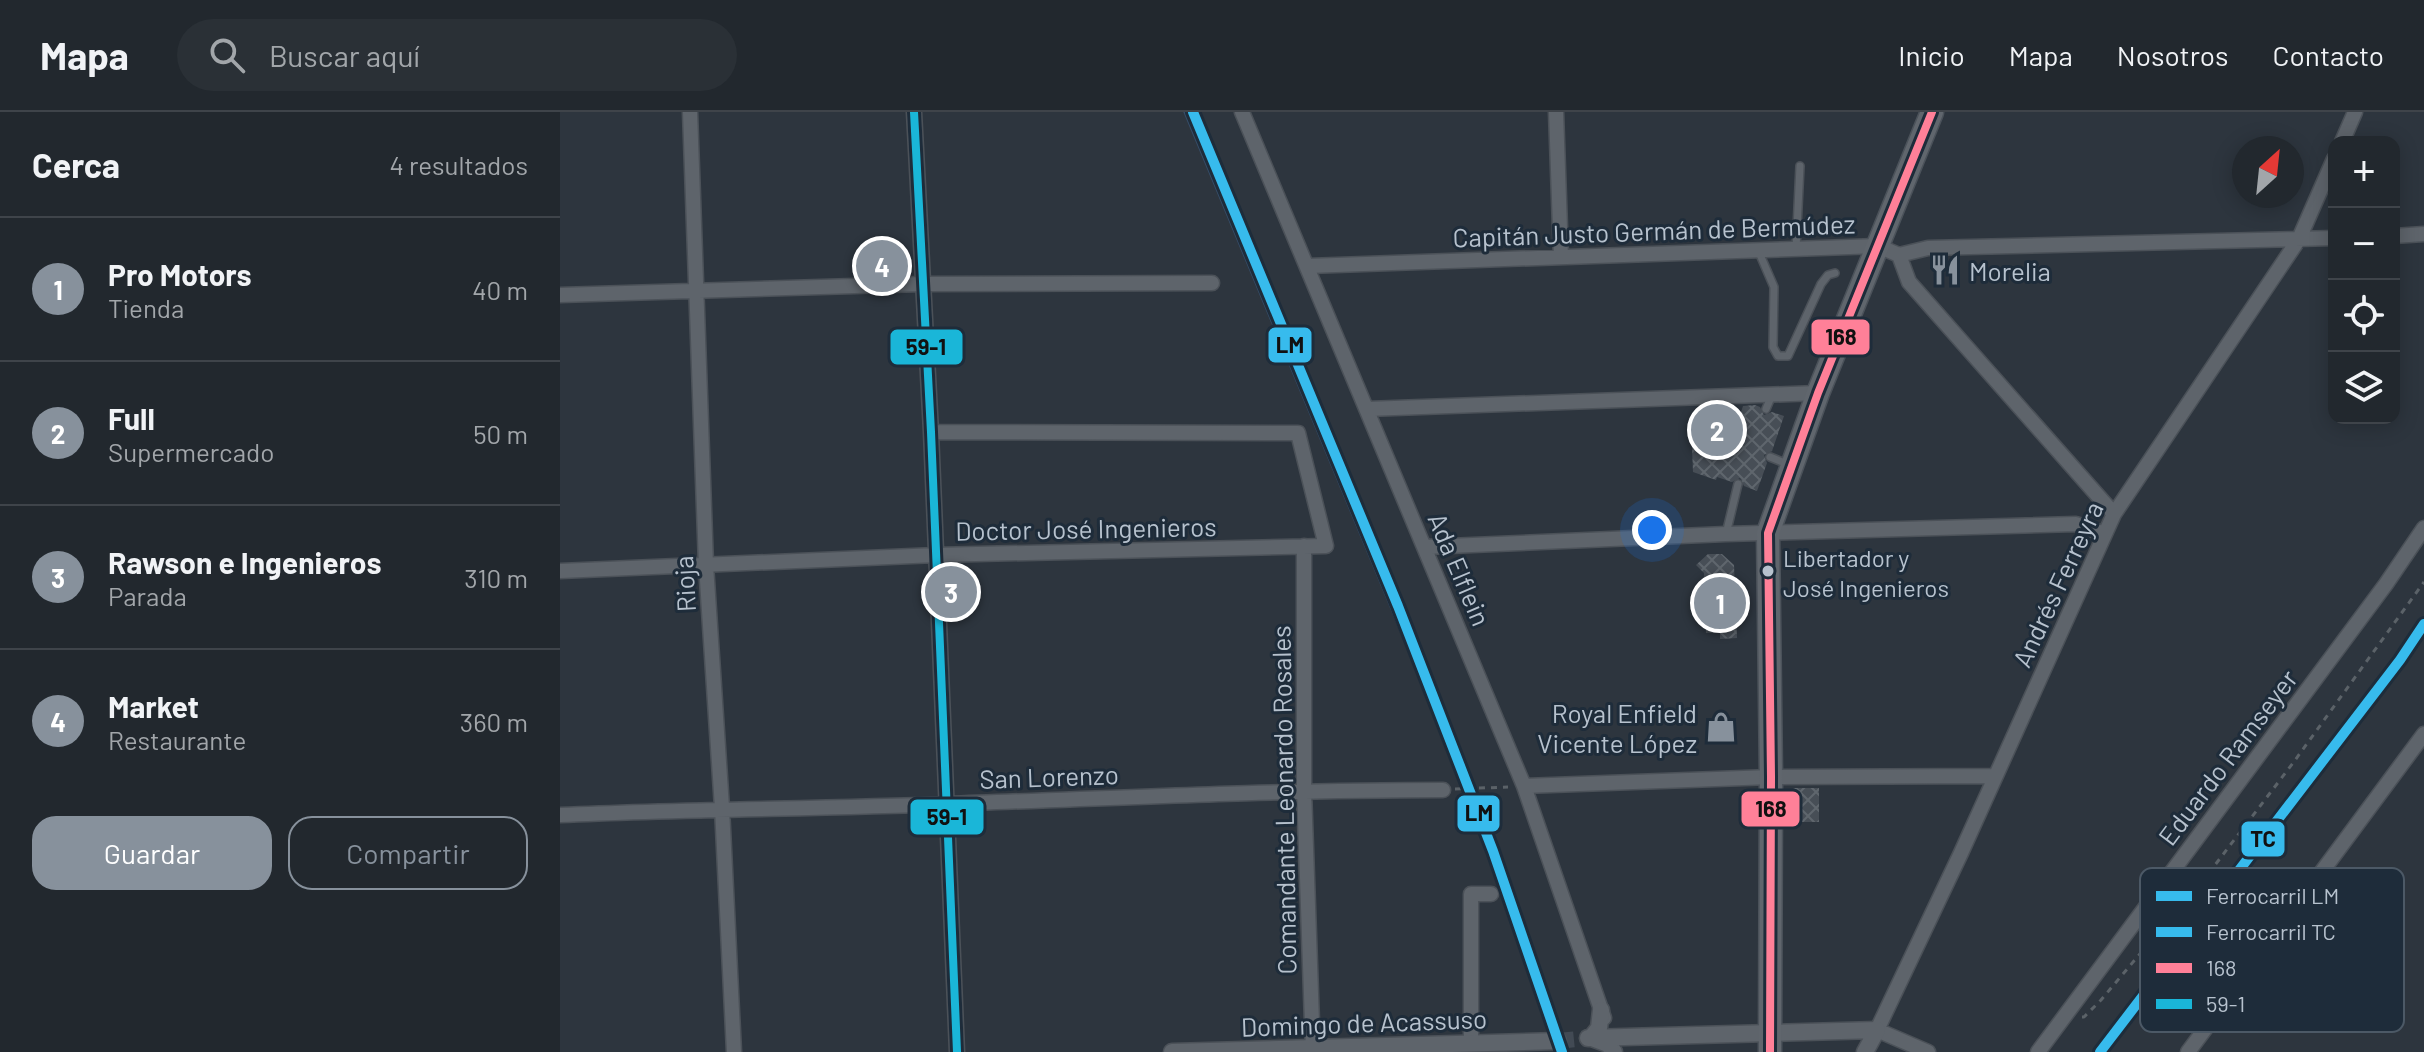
<!DOCTYPE html>
<html lang="es">
<meta charset="utf-8">
<style>
body{margin:0;font-family:Barlow,sans-serif;background:#2a3036;color:#f1f3f6}
.controls{position:absolute;right:24px;top:24px;display:grid;overflow:hidden;border-radius:16px;box-shadow:0 4px 20px #0003}
.controls button{width:72px;height:72px;display:grid;place-items:center;padding:0;border:0;border-bottom:2px solid #3f444a;background:#22282e;color:#f1f3f6;font:40px sans-serif}
.compass{position:absolute;left:1672px;top:24px;width:72px;height:72px;border-radius:50%;background:#22282e;box-shadow:0 4px 20px #0003;rotate:27deg}
.you{position:absolute;left:1092px;top:418px;width:28px;height:28px;margin:-20px;border:6px solid #fff;border-radius:50%;background:#1a73e8;box-shadow:0 0 0 12px #1a73e833}
.badge{display:grid;place-items:center;width:52px;height:52px;border-radius:50%;background:#87919c;color:#fff;font-size:26px;font-weight:700}
.pin{position:absolute;translate:-50% -50%;border:4px solid #fff;box-shadow:0 2px 8px #0006}
.list{margin:0;padding:0;list-style:none}
h2{display:flex;justify-content:space-between;align-items:center;height:104px;margin:0;padding:0 32px;font-size:34px}
h2 small{font-size:26px;font-weight:400;color:#a2a6aa}
.list li{display:grid;grid-template-columns:52px 1fr auto;gap:24px;align-items:center;box-sizing:border-box;height:144px;padding:0 32px;border-top:2px solid #3f444a}
.list b{display:block;font-size:30px;white-space:nowrap}
.list p{margin:0;font-size:26px;white-space:nowrap;color:#a2a6aa}
.list em{font-size:26px;font-style:normal;color:#a2a6aa}
.actions{display:flex;gap:16px;padding:24px 32px}
.actions a{flex:1;padding:18px 0;border:2px solid #87919c;border-radius:24px;text-align:center;font-size:28px;color:#87919c}
.actions .main{background:#87919c;color:#fff}
.icon{flex:none;width:44px;height:44px;fill:none;stroke:currentColor;stroke-width:2;stroke-linecap:round;stroke-linejoin:round}
.map{position:relative;flex:none;width:1864px;height:940px;overflow:hidden}
header{display:flex;align-items:center;gap:48px;box-sizing:border-box;height:112px;padding:0 40px;background:#22282e;border-bottom:2px solid #3f444a}
header strong{font-size:38px}
nav{display:flex;gap:44px;margin-inline-start:auto;font-size:28px}
.search{width:560px;height:72px;background:#2a3036;display:flex;align-items:center;gap:20px;box-sizing:border-box;padding:0 28px;border-radius:44px;color:#a2a6aa;font-size:30px}
main{display:flex}
aside{flex:1;background:#22282e}
.map>svg:first-child{display:block}
.lines{fill:none;stroke-linecap:round;stroke-linejoin:round}
.stream{stroke:#364e6a;stroke-width:5}
.building{fill:url(#building-cross-hatch)}
.tertiary-tunnel{stroke:#424a54;stroke-width:16;stroke-dasharray:16 8;stroke-linecap:butt}
.service-casing{stroke:#4b5158;stroke-width:10}
.minor-casing{stroke:#4b5158;stroke-width:17}
.tertiary-casing{stroke:#4b5158;stroke-width:19}
.primary-casing{stroke:#4b525a;stroke-width:25}
.path{stroke:#5b6268;stroke-width:3;stroke-dasharray:6 6;stroke-linecap:butt}
.service{stroke:#5e646b;stroke-width:7}
.minor{stroke:#5e646b;stroke-width:14}
.tertiary{stroke:#5e646b;stroke-width:16}
.primary{stroke:#60666d;stroke-width:22}
.bus-1-casing{stroke:#1e2c3a;stroke-width:14}
.bus-2-casing{stroke:#1e2c3a;stroke-width:14}
.bus-1{stroke:#ff8098;stroke-width:8}
.bus-2{stroke:#1ab6d8;stroke-width:8}
.rail-1-casing{stroke:#1e2c3a;stroke-width:16}
.rail-2-casing{stroke:#1e2c3a;stroke-width:16}
.rail-1{stroke:#37bbed;stroke-width:10}
.rail-2{stroke:#37bbed;stroke-width:10}
.bus-dot{fill:#b7c2ce;stroke:#1e2c3a;stroke-width:3}
.labels{text-anchor:middle;dominant-baseline:central;stroke-width:6;stroke-linejoin:round;paint-order:stroke}
.bus-label{font-size:24px;fill:#b7c2ce;stroke:#1e2c3a;text-anchor:start}
.street-label{font-size:26px;fill:#b7c2ce;stroke:#1e2c3a}
.poi-label{font-size:26px;fill:#b7c2ce;stroke:#1e2c3a;text-anchor:start}
.key{fill:#1e2c3a;stroke:#4c5966;stroke-width:2}
.key-label{font-size:22px;fill:#b7c2ce}
.line-badge{stroke:#1e2c3a;stroke-width:3}
.pale-badge-label{font-size:22px;text-anchor:middle;font-weight:bold;fill:#111}
</style>
<header>
<strong>Mapa</strong>
<div class="search"><svg class="icon" aria-label="search" viewBox="0 0 24 24"><circle cx="10" cy="10" r="6"/><path d="M15 15l6 6"/></svg>Buscar aquí</div>
<nav><a>Inicio</a><a>Mapa</a><a>Nosotros</a><a>Contacto</a></nav>
</header>
<main>
<aside>
<h2>Cerca<small>4 resultados</small></h2>
<ul class="list">
<li><span class="badge">1</span><div><b>Pro Motors</b><p>Tienda</p></div><em>40 m</em></li>
<li><span class="badge">2</span><div><b>Full</b><p>Supermercado</p></div><em>50 m</em></li>
<li><span class="badge">3</span><div><b>Rawson e Ingenieros</b><p>Parada</p></div><em>310 m</em></li>
<li><span class="badge">4</span><div><b>Market</b><p>Restaurante</p></div><em>360 m</em></li>
</ul>
<div class="actions"><a class="main">Guardar</a><a>Compartir</a></div>
</aside>
<div class="map">
<svg width="1864" height="940" viewBox="0 0 1864 940">
<defs>
<pattern id="building-cross-hatch" width="8" height="8" patternUnits="userSpaceOnUse" patternTransform="scale(2)"><rect width="8" height="8" fill="#474e56"/><path d="M0 0l8 8M0 8l8-8" fill="none" stroke="#5f666d"/></pattern>
</defs>
<rect width="100%" height="100%" fill="#2d353e"/>
<g class="lines">
<path class="stream" d="M626,0l265,636 98,267 10,37"/>
</g>
<path class="building" d="M337,134l1,14 -8,13 -20,1 -2,-26z
M1195,293l5,2 4,8 8,-3 12,4 -12,35 -8,4 3,8 -10,28 -13,-5 -4,-8 -8,4 -15,-5 -1,3 -23,-8 -1,-24 15,-41 19,-1 15,6 2,-6z
M1148,442h14l12,11 3,73 -17,1v-6h-14l-2,-60 -8,-8z
M1234,676h25v34h-27l-2,-29z"/>
<g class="lines">
<path class="tertiary-tunnel" d="M998,929l30,-3"/>
<g class="service-casing">
<path id="service" d="M1236,137l4,-83
M1198,138l16,37 -1,60 5,9h10l33,-72 7,-9 7,-2
M1206,297l6,-14
M1210,345l20,8
M1166,422l12,-50"/>
</g>
<g class="minor-casing">
<path id="minor" d="M130,0l16,453 16,243 12,244
M354,0l17,320 26,620
M682,0l282,674 80,232
M996,0l5,145
M1782,30l13,-30
M1834,124l30,-2
M1339,143l10,27 205,232
M748,154l570,-20 21,9 29,-7 406,-10
M0,183l362,-11 290,-1
M807,297l451,-16
M744,434v244l9,262
M865,435l301,-13 350,-10 29,10
M0,459l376,-16 390,-9 -28,-113 -367,-1
M964,674l247,-9 224,-1
M0,703c129,-6 258,-6 387,-11 166,-6 331,-14 496,-14
M911,931v-149h20
M1368,940l-51,-22 84,-177 153,-339 185,-275 35,-80
M1478,940l348,-468 38,-56
M1628,940l236,-318"/>
</g>
<g class="tertiary-casing">
<path id="tertiary" d="M1028,926l289,-8
M1031,926l8,-10 2,-18
M1032,926l16,6 6,8
M612,940l386,-11
M1305,940l12,-22"/>
</g>
<g class="primary-casing">
<path id="primary" d="M1210,940l1,-275 -3,-244 50,-140 114,-281"/>
</g>
<path class="path" d="M895,677l53,-2
M1522,905h2l17,-17 114,-135 78,-102 131,-181"/>
<use href="#service" class="service"/>
<use href="#minor" class="minor"/>
<use href="#tertiary" class="tertiary"/>
<use href="#primary" class="primary"/>
<g class="bus-1-casing">
<path id="bus-1" d="M1210,940l1,-275 -3,-244 50,-140 114,-281"/>
</g>
<g class="bus-2-casing">
<path id="bus-2" d="M354,0l17,320 26,620"/>
</g>
<use href="#bus-1" class="bus-1"/>
<use href="#bus-2" class="bus-2"/>
<g class="rail-1-casing">
<path id="rail-1" d="M633,0l205,494 95,245 69,201"/>
</g>
<g class="rail-2-casing">
<path id="rail-2" d="M1540,940l300,-392 24,-36"/>
</g>
<use href="#rail-1" class="rail-1"/>
<use href="#rail-2" class="rail-2"/>
</g>
<defs>
<g id="restaurant-bare" transform="scale(2.4)"><path d="M-5-6h1v4h1v-4h1v4h1v-4h1v5L-1.5 .5V6h-2V.5L-5-1ZM5-6V6H3V1.5H1.5Q1.5-4 5-6Z" fill="#87919c" stroke="#1e2c3a" stroke-width="2.5" paint-order="stroke"/></g>
<g id="shop-bare" transform="scale(2.4)"><path d="M-5-2.5h2.3a2.7 3.5 0 0 1 5.4 0H5L5.5 6h-11ZM-1.5-2.5h3a1.5 2.3 0 0 0-3 0Z" fill="#87919c" stroke="#1e2c3a" stroke-width="2.5" paint-order="stroke"/></g>
</defs>
<g fill-rule="evenodd">
<use href="#restaurant-bare" x="1385" y="158"/>
<use href="#shop-bare" x="1161" y="615"/>
</g>
<circle class="bus-dot" cx="1208" cy="459" r="7"/>
<g class="labels">
<g class="bus-label">
<text x="1223" y="445">Libertador y<tspan x="1223" dy="30">José Ingenieros</tspan></text>
</g>
<g class="street-label">
<text transform="translate(1094 118) rotate(-2)">Capitán Justo Germán de Bermúdez</text>
<text transform="translate(526 416) rotate(-1)">Doctor José Ingenieros</text>
<text transform="translate(900 457) rotate(67)">Ada Elflein</text>
<text transform="translate(124 472) rotate(-93)">Rioja</text>
<text transform="translate(1497 472) rotate(-65)">Andrés Ferreyra</text>
<text transform="translate(1667 645) rotate(-53)">Eduardo Ramseyer</text>
<text transform="translate(489 664) rotate(-2)">San Lorenzo</text>
<text transform="translate(723 688) rotate(-91)">Comandante Leonardo Rosales</text>
<text transform="translate(804 910) rotate(-2)">Domingo de Acassuso</text>
</g>
<g class="poi-label">
<text x="1409" y="158">Morelia</text>
<text x="1137" y="600" text-anchor="end">Royal Enfield<tspan x="1137" dy="30">Vicente López</tspan></text>
</g>
</g>
<rect x="1580" y="756" width="264" height="164" rx="12" class="key"/>
<rect x="1596" y="779" width="36" height="10" fill="#37bbed"/>
<rect x="1596" y="815" width="36" height="10" fill="#37bbed"/>
<rect x="1596" y="851" width="36" height="10" fill="#ff8098"/>
<rect x="1596" y="887" width="36" height="10" fill="#1ab6d8"/>
<g class="key-label">
<text x="1646" y="792">Ferrocarril LM</text>
<text x="1646" y="828">Ferrocarril TC</text>
<text x="1646" y="864">168</text>
<text x="1646" y="900">59-1</text>
</g>
<g class="line-badge">
<rect x="1250" y="206" width="61" height="38" rx="8" fill="#ff8098"/>
<rect x="707" y="214" width="46" height="38" rx="8" fill="#37bbed"/>
<rect x="329" y="216" width="75" height="38" rx="8" fill="#1ab6d8"/>
<rect x="1180" y="678" width="61" height="38" rx="8" fill="#ff8098"/>
<rect x="896" y="682" width="45" height="39" rx="8" fill="#37bbed"/>
<rect x="349" y="686" width="76" height="38" rx="8" fill="#1ab6d8"/>
<rect x="1680" y="708" width="46" height="38" rx="8" fill="#37bbed"/>
</g>
<g class="pale-badge-label">
<text x="1281" y="233">168</text>
<text x="730" y="241">LM</text>
<text x="366" y="243">59-1</text>
<text x="1211" y="705">168</text>
<text x="919" y="709">LM</text>
<text x="387" y="713">59-1</text>
<text x="1703" y="735">TC</text>
</g>
</svg>
<div class="controls">
<button>+</button>
<button>−</button>
<button><svg class="icon" aria-label="locate" viewBox="0 0 24 24"><circle cx="12" cy="12" r="6"/><path d="M12 2v4M12 18v4M2 12h4M18 12h4"/></svg></button>
<button><svg class="icon" aria-label="layers" viewBox="0 0 24 24"><path d="M12 4l9 5-9 5-9-5zM3 14l9 5 9-5"/></svg></button>
</div>
<svg class="compass" viewBox="-18 -18 36 36"><path d="M0-13l5 13h-10z" fill="#e53935"/><path d="M0 13l5-13h-10z" fill="#a2a6aa"/></svg>
<div class="you"></div>
<div class="pin badge" style="left:1160px;top:491px">1</div>
<div class="pin badge" style="left:1157px;top:318px">2</div>
<div class="pin badge" style="left:391px;top:480px">3</div>
<div class="pin badge" style="left:322px;top:154px">4</div>
</div>
</main>
